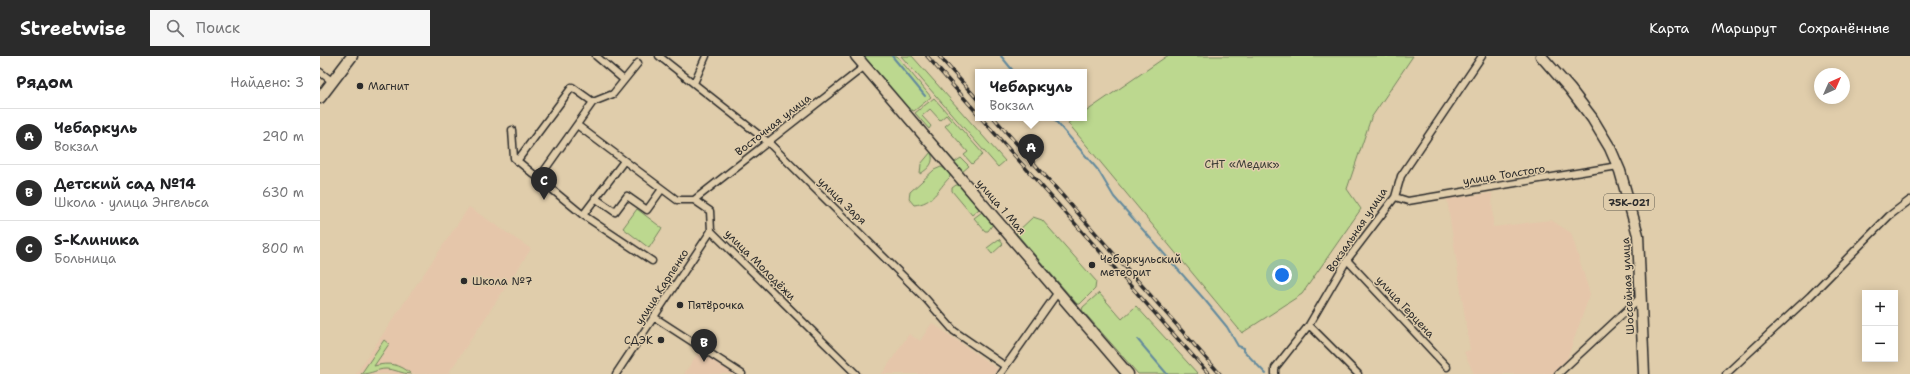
<!DOCTYPE html>
<html lang="ru">
<meta charset="utf-8">
<style>
body{margin:0;font-family:"Shantell Sans",sans-serif;background:#f6f6f6;color:#202124}
.controls{position:absolute;right:12px;bottom:12px;display:grid;overflow:hidden;border-radius:0px;box-shadow:0 2px 10px #0003}
.controls button{width:36px;height:36px;display:grid;place-items:center;padding:0;border:0;border-bottom:1px solid #e0e0e0;background:#fff;color:#202124;font:20px sans-serif}
.compass{position:absolute;left:1494px;top:12px;width:36px;height:36px;border-radius:50%;background:#fff;box-shadow:0 2px 10px #0003;rotate:45deg}
.you{position:absolute;left:962px;top:219px;width:14px;height:14px;margin:-10px;border:3px solid #fff;border-radius:50%;background:#1a73e8;box-shadow:0 0 0 6px #1a73e833}
.badge{display:grid;place-items:center;width:26px;height:26px;border-radius:50%;background:#2b2b2b;color:#fff;font-size:13px;font-weight:700}
.pin{position:absolute;translate:-50% -33px;filter:drop-shadow(0 1px 2px #0008)}
.pin::after{content:'';position:absolute;top:21px;width:14px;height:12px;background:inherit;clip-path:polygon(0 0,100% 0,50% 100%)}
.popup{position:absolute;left:655px;top:13px;width:112px;height:52px;box-sizing:border-box;display:grid;place-content:center;border-radius:0px;background:#fff;filter:drop-shadow(0 1px 3px #0005);font-size:13px;white-space:nowrap;color:#757577}
.popup b{font-size:15px;color:#202124}
.popup::after{content:'';position:absolute;left:50%;top:100%;margin-left:-8px;border:8px solid transparent;border-top-color:#fff}
.list{margin:0;padding:0;list-style:none}
h2{display:flex;justify-content:space-between;align-items:center;height:52px;margin:0;padding:0 16px;font-size:17px}
h2 small{font-size:13px;font-weight:400;color:#757577}
.list li{display:grid;grid-template-columns:26px 1fr auto;gap:12px;align-items:center;box-sizing:border-box;height:56px;padding:0 16px;border-top:1px solid #e0e0e0}
.list b{display:block;font-size:15px;white-space:nowrap}
.list p{margin:0;font-size:13px;white-space:nowrap;color:#757577}
.list em{font-size:13px;font-style:normal;color:#757577}
.icon{flex:none;width:22px;height:22px;fill:none;stroke:currentColor;stroke-width:2;stroke-linecap:round;stroke-linejoin:round}
.map{position:relative;flex:none;width:1590px;height:318px;overflow:hidden}
header{display:flex;align-items:center;gap:24px;box-sizing:border-box;height:56px;padding:0 20px;background:#2b2b2b;color:#fff}
header strong{font-size:19px}
nav{display:flex;gap:22px;margin-inline-start:auto;font-size:14px}
.search{width:280px;height:36px;background:#f6f6f6;display:flex;align-items:center;gap:10px;box-sizing:border-box;padding:0 14px;border-radius:0px;color:#757577;font-size:15px}
main{display:flex}
aside{flex:1;background:#fff}
.map>svg:first-child{display:block}
.built{fill:#e5c6aa}
.green{fill:#bcd88f;stroke:#74825d}
.lines{fill:none;stroke-linecap:round;stroke-linejoin:round}
.stream{stroke:#638a9d;stroke-width:2}
.minor-casing{stroke:#2b2b2b;stroke-width:9}
.primary-casing{stroke:#2b2b2b;stroke-width:13}
.minor{stroke:#e0cdab;stroke-width:6}
.primary{stroke:#e0cdab;stroke-width:10}
.rail-casing{stroke:#2b2b2b;stroke-width:3.5}
.rail{stroke:#e0cdab;stroke-width:2;stroke-dasharray:6;stroke-linecap:butt}
.poi-dot{fill:#2b2b2b;stroke:#e0cdab;stroke-width:1.5}
.labels{text-anchor:middle;dominant-baseline:central;stroke-width:3;stroke-linejoin:round;paint-order:stroke}
.shield{fill:#e0cdab;stroke:#615c51;stroke-width:1}
.shield-label{font-size:10px;font-weight:bold;fill:#2b2b2b}
.poi-label{font-size:11px;fill:#2b2b2b;stroke:#e0cdab;text-anchor:start}
.street-label{font-size:11px;fill:#2b2b2b;stroke:#e0cdab}
.park-label{font-size:11px;fill:#3a3c35;stroke:#e0cdab}
</style>
<header>
<strong>Streetwise</strong>
<div class="search"><svg class="icon" aria-label="search" viewBox="0 0 24 24"><circle cx="10" cy="10" r="6"/><path d="M15 15l6 6"/></svg>Поиск</div>
<nav><a>Карта</a><a>Маршрут</a><a>Сохранённые</a></nav>
</header>
<main>
<aside>
<h2>Рядом<small>Найдено: 3</small></h2>
<ul class="list">
<li><span class="badge">A</span><div><b>Чебаркуль</b><p>Вокзал</p></div><em>290 m</em></li>
<li><span class="badge">B</span><div><b>Детский сад №14</b><p>Школа · улица Энгельса</p></div><em>630 m</em></li>
<li><span class="badge">C</span><div><b>S-Клиника</b><p>Больница</p></div><em>800 m</em></li>
</ul>
</aside>
<div class="map">
<svg width="1590" height="318" viewBox="0 0 1590 318">
<rect width="100%" height="100%" fill="#e0cdab"/>
<filter id="ink" filterUnits="userSpaceOnUse"><feTurbulence type="fractalNoise" baseFrequency=".025" numOctaves="2"/><feDisplacementMap in="SourceGraphic" scale="8" xChannelSelector="R" yChannelSelector="G"/><feConvolveMatrix kernelMatrix="1 2 1 2 8 2 1 2 1" color-interpolation-filters="sRGB"/></filter>
<g filter="url(#ink)">
<path class="built" d="M1172,137l1,34 58,-7 20,13 19,61 -23,65 -15,15h-78l-10,-22 6,-2 -23,-151z
M149,151l62,42 -83,125h-92z
M612,267l66,46 -4,5h-112l27,-40 11,7z
M379,295l36,23h-51z"/>
<path class="green" d="M542,0h35l34,41 -17,14 -8,-3z
M581,0h11l93,105 -7,6z
M847,0h246l-42,62 -24,71 14,20 -59,85 -60,39 -174,-210 8,-5h8v-5z
M614,42l49,56 -11,10 -8,-9 4,-3 -23,-26 6,-5 -5,-6 -6,5 -10,-11 -8,7 9,10 -2,3 -14,-16z
M619,88l16,18 6,-4 8,8 -8,7z
M611,96c4,11 -2,16 -11,22l1,-10z
M621,111c5,2 9,5 9,10 -13,13 -16,26 -36,28l-5,-6 1,-7 24,-22z
M636,129h3l20,24 -7,6 -20,-24v-3z
M317,153l25,19 -13,20 -26,-20z
M662,156l11,12 -5,7h-3l-11,-13z
M713,161l9,3 54,61 -1,8 -15,15h-3l-61,-71z
M679,183l4,5 -11,10 -5,-6z
M779,237l23,26 14,-13 62,68h-60l-56,-64 1,-3z
M64,284l5,4 -15,22c14,-4 27,-2 37,8 -9,0 -16,-5 -25,-5 -9,0 -14,5 -25,5z"/>
<g class="lines">
<path class="stream" d="M572,0l33,40
M681,0l13,16
M733,62l45,52 16,27 90,102 23,28 11,19 6,2v3l22,23
M818,284l29,34"/>
<g class="minor-casing">
<path id="minor" d="M276,0l28,24
M339,0l109,86 158,157 28,32 51,35
M0,16l13,10
M374,27l12,-27
M257,69l100,75h17l16,11 1,20 145,143
M192,74l2,28 69,57 69,46
M197,105l55,-74 21,15
M219,122l54,-76 20,-8 25,-31
M1075,141l13,4 210,-35
M275,142l20,14 12,-16 20,14 15,-21
M374,144l171,-134
M263,159l41,-54
M1027,204l100,107
M334,261l88,57
M989,269l49,49
M296,318l95,-143
M680,318l58,-82
M955,318v-6l34,-43 38,-65 48,-63 6,-21 81,-120
M1238,318l83,-77
M1406,318l84,-78 79,-80 21,-16"/>
</g>
<g class="primary-casing">
<path id="primary" d="M536,0l272,318
M1221,0l29,33 22,29 18,30 10,23 18,64 6,139
M0,42l32,-42"/>
</g>
<use href="#minor" class="minor"/>
<use href="#primary" class="primary"/>
<g class="rail-casing">
<path id="rail" d="M607,0l51,58
M619,0l39,44
M661,62l228,256
M674,62l226,256"/>
</g>
<use href="#rail" class="rail"/>
</g>
</g>
<g class="poi-dot">
<circle cx="40" cy="30" r="4"/>
<circle cx="772" cy="209" r="4"/>
<circle cx="144" cy="225" r="4"/>
<circle cx="360" cy="249" r="4"/>
<circle cx="341" cy="284" r="4"/>
</g>
<g class="labels">
<rect class="shield" x="1284" y="138" width="50" height="16" rx="3"/>
<g class="shield-label">
<text x="1309" y="146">75К-021</text>
</g>
<g class="poi-label">
<text x="48" y="30">Магнит</text>
<text x="780" y="203">Чебаркульский<tspan x="780" dy="13">метеорит</tspan></text>
<text x="152" y="225">Школа №7</text>
<text x="368" y="249">Пятёрочка</text>
<text x="333" y="284" text-anchor="end">СДЭК</text>
</g>
<g class="street-label">
<text transform="translate(453 69) rotate(-38)">Восточная улица</text>
<text transform="translate(1184 119) rotate(-9)">улица Толстого</text>
<text transform="translate(522 145) rotate(44)">улица Заря</text>
<text transform="translate(681 151) rotate(49)">улица 1 Мая</text>
<text transform="translate(1037 174) rotate(-56)">Вокзальная улица</text>
<text transform="translate(440 209) rotate(45)">улица Молодёжи</text>
<text transform="translate(1308 230) rotate(-93)">Шоссейная улица</text>
<text transform="translate(342 231) rotate(-57)">улица Карпенко</text>
<text transform="translate(1085 251) rotate(47)">улица Герцена</text>
</g>
<g class="park-label">
<text x="922" y="108">СНТ «Медик»</text>
</g>
</g>
</svg>
<div class="controls">
<button>+</button>
<button>−</button>
</div>
<svg class="compass" viewBox="-18 -18 36 36"><path d="M0-13l5 13h-10z" fill="#e53935"/><path d="M0 13l5-13h-10z" fill="#757577"/></svg>
<div class="you"></div>
<div class="pin badge" style="left:711px;top:111px">A</div>
<div class="popup"><b>Чебаркуль</b>Вокзал</div>
<div class="pin badge" style="left:384px;top:306px">B</div>
<div class="pin badge" style="left:224px;top:144px">C</div>
</div>
</main>
